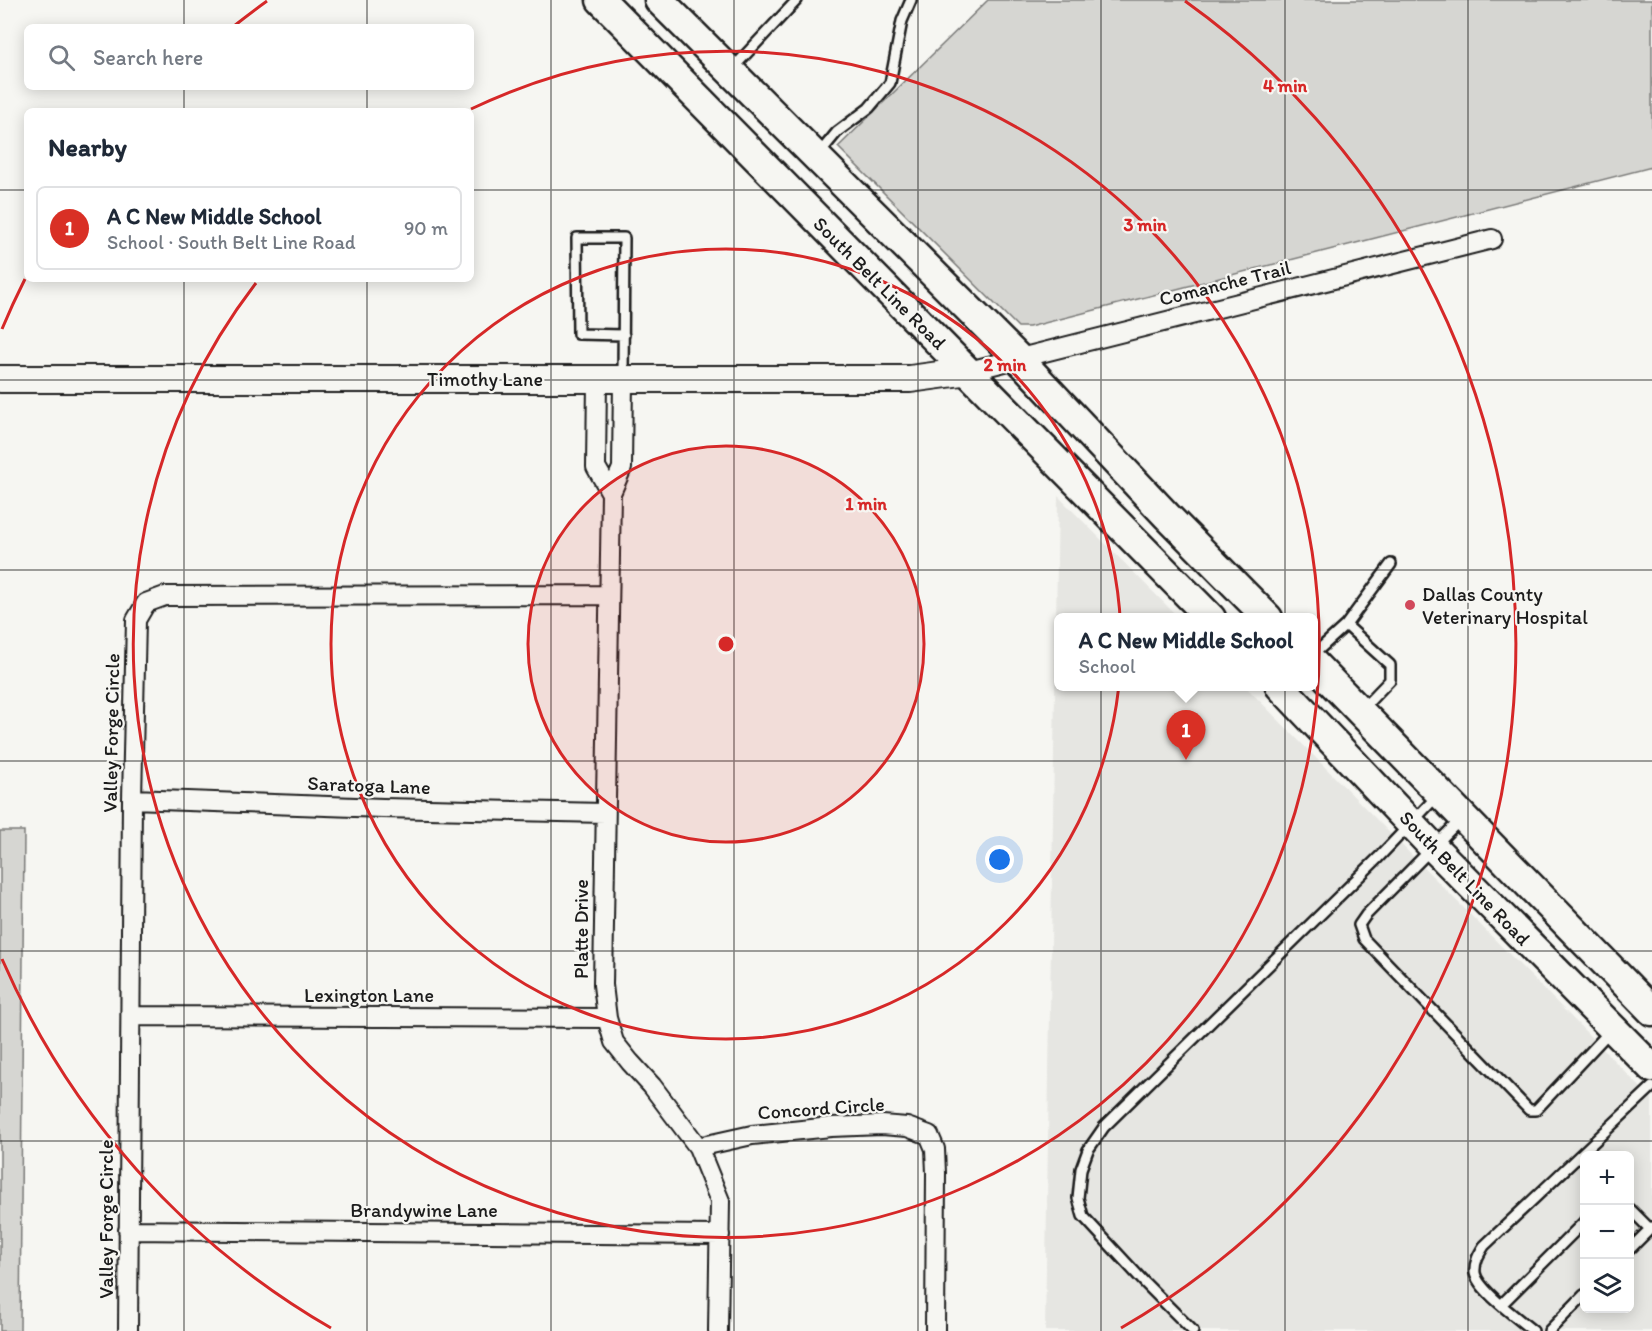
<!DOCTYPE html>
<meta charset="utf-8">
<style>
body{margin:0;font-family:Itim,sans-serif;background:#f6f6f7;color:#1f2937}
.controls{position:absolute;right:18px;bottom:18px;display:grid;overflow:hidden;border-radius:9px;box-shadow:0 3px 15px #0003}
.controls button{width:54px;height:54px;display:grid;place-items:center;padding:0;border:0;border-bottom:2px solid #e0e1e3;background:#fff;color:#1f2937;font:30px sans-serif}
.you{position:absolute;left:1000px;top:860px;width:21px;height:21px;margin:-15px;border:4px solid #fff;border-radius:50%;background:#1a73e8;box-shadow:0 0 0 9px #1a73e833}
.badge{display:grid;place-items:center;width:39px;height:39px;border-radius:50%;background:#d93025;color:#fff;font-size:20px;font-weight:700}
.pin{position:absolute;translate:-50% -50px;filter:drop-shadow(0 2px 3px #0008)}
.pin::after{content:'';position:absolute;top:32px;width:21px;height:18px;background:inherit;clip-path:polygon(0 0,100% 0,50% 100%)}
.popup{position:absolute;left:1054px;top:613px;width:264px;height:78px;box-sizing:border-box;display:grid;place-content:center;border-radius:9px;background:#fff;filter:drop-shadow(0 2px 4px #0005);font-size:20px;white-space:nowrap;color:#747a83}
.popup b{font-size:22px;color:#1f2937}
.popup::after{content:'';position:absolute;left:50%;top:100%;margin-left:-12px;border:12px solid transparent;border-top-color:#fff}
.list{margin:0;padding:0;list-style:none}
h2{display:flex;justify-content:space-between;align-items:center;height:78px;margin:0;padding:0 24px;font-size:26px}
h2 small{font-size:20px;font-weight:400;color:#747a83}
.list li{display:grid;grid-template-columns:39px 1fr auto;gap:18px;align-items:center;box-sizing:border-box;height:84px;margin:0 12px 12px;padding:0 12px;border:2px solid #e0e1e3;border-radius:9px}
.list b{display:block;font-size:22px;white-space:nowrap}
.list p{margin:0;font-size:20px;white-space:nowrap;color:#747a83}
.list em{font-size:20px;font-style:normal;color:#747a83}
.icon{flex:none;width:33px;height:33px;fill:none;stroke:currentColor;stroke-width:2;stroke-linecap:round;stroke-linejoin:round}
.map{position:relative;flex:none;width:1652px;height:1331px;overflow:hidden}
.search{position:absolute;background:#fff;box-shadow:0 3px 15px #0003;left:24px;top:24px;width:450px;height:66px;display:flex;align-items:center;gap:15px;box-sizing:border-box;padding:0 21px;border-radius:9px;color:#747a83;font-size:22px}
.panel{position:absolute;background:#fff;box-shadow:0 3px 15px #0003;left:24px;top:108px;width:450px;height:174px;border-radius:9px}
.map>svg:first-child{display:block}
.built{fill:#e6e6e2;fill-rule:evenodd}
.green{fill:#d6d6d2;stroke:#797977;stroke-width:1.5}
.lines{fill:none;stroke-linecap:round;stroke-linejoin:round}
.lane-casing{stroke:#1c1c1c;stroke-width:14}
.street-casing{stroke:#1c1c1c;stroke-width:22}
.secondary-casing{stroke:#1c1c1c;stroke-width:30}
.primary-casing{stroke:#1c1c1c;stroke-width:33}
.lane{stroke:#f6f6f2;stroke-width:9}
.street{stroke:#f6f6f2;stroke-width:18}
.secondary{stroke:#f6f6f2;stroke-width:26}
.primary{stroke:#f6f6f2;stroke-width:28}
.grid{fill:none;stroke:#1c1c1c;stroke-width:1.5;stroke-opacity:0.55}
.ring{fill:none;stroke:#d62828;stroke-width:3}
.poi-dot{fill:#d1495b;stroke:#f6f6f2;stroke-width:2}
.labels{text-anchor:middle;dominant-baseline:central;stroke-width:4.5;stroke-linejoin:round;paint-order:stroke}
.street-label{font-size:20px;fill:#1c1c1c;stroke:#f6f6f2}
.poi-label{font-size:20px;fill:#1c1c1c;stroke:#f6f6f2;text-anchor:start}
.centre{fill:#d62828;stroke:#f6f6f2;stroke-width:3}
.ring-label{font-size:18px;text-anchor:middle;font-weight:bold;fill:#d62828;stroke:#f6f6f2;stroke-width:4.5;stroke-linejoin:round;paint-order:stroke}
</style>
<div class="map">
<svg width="1652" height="1331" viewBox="0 0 1652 1331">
<rect width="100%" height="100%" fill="#f6f6f2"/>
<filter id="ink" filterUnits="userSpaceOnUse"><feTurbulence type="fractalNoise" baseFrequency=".0167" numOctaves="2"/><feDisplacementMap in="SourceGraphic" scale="12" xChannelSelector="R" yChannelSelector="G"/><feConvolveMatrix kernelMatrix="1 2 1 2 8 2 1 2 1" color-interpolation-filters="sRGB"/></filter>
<g filter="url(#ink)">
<path class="built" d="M1058,496l120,121 -120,1v68l188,1 406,412v232h-607zM1584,1156h46v152h-46z"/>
<path class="green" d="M988,0h664v167l-623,160h-11l-180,-180z
M0,831h24l-4,500h-20z"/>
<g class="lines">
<g class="lane-casing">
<path id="lane" d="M733,68l64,-68
M818,155l19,-23 32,-24 21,-25 12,-62 9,-21
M623,377l1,-139h-47l1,96 46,1
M1346,625l44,40v15l-28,29
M1314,654l32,-29 45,-61
M1462,818l-96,97 -7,10 5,14 165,171h7l75,-80
M1630,1209l20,20
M1630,1249l22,-22
M1502,1304l82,-82
M1193,1331l-48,-48 -62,-67 -5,-18 3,-29 7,-19 16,-23 274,-269 60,-63
M1533,1331c-14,-12 -55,-41 -58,-58 -1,-11 4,-19 9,-27l168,-159
M1549,1331l35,-36"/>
</g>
<g class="street-casing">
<path id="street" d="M969,371l523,-132
M597,379l-1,88 15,26
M623,379l-1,89 -11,25 -8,492 4,33 7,24 16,20 22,24 46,61 22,54 -2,130
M132,799l251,9 222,5
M131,1016l476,2
M698,1147l54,-12 79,-8 51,-2 25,2 22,8 6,14 1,24 -1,158
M128,1230l592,5
M128,1331l4,-532 4,-179 10,-17 19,-7 444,-1"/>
</g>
<g class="secondary-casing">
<path id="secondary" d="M0,379h910l59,-8"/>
</g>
<g class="primary-casing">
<path id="primary" d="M601,0l610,618
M659,0l360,359 148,157 101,102
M1314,664l338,347
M1280,686l153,161 219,221"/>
</g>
<use href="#lane" class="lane"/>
<use href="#street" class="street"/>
<use href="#secondary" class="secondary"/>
<use href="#primary" class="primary"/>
</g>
</g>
<path class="grid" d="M184,0v27M367,0v27M551,0v1331M734,0v1331M918,0v1331M1101,0v1331M1285,0v1331M1468,0v1331M184,87v24M367,87v24M0,190h27M471,190h1181M184,279v1052M367,279v1052M0,380h1652M0,570h1652M0,761h1652M0,951h1652M0,1141h1652"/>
<circle cx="726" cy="644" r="198" fill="#d62828" fill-opacity=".12"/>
<g class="ring">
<circle cx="726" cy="644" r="198"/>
<circle cx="726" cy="644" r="395"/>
<path d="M471 109A593 593 0 1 1 256 283"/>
<path d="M331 1328A790 790 0 0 1 2 959M2 329A790 790 0 0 1 25 279M234 26A790 790 0 0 1 267 1M1185 1A790 790 0 0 1 1121 1328"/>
</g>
<circle class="poi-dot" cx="1410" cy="605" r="6"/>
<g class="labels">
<g class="street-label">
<text transform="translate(880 283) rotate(45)">South Belt Line Road</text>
<text transform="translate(1225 283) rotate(-14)">Comanche Trail</text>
<text x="485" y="379">Timothy Lane</text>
<text transform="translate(111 733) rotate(-89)">Valley Forge Circle</text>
<text transform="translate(369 785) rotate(2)">Saratoga Lane</text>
<text transform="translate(1465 878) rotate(46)">South Belt Line Road</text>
<text transform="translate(581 929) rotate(-90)">Platte Drive</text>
<text x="369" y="995">Lexington Lane</text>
<text transform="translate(821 1108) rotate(-4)">Concord Circle</text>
<text x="424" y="1210">Brandywine Lane</text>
<text transform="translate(106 1219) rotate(-90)">Valley Forge Circle</text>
</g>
<g class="poi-label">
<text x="1422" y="594">Dallas County<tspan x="1422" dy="23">Veterinary Hospital</tspan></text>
</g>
</g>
<circle cx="726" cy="644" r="9" class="centre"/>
<g class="ring-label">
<text x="1285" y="92">4 min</text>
<text x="1145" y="231">3 min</text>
<text x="1005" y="371">2 min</text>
<text x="866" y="510">1 min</text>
</g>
</svg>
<div class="controls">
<button>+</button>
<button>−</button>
<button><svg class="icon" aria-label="layers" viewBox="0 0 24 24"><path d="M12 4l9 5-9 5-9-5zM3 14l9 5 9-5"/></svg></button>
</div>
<div class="you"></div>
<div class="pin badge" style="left:1186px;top:760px">1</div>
<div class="popup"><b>A C New Middle School</b>School</div>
<div class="search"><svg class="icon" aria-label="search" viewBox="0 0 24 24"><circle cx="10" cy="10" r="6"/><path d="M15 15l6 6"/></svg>Search here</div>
<section class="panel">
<h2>Nearby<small></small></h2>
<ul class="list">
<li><span class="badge">1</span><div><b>A C New Middle School</b><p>School · South Belt Line Road</p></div><em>90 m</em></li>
</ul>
</section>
</div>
